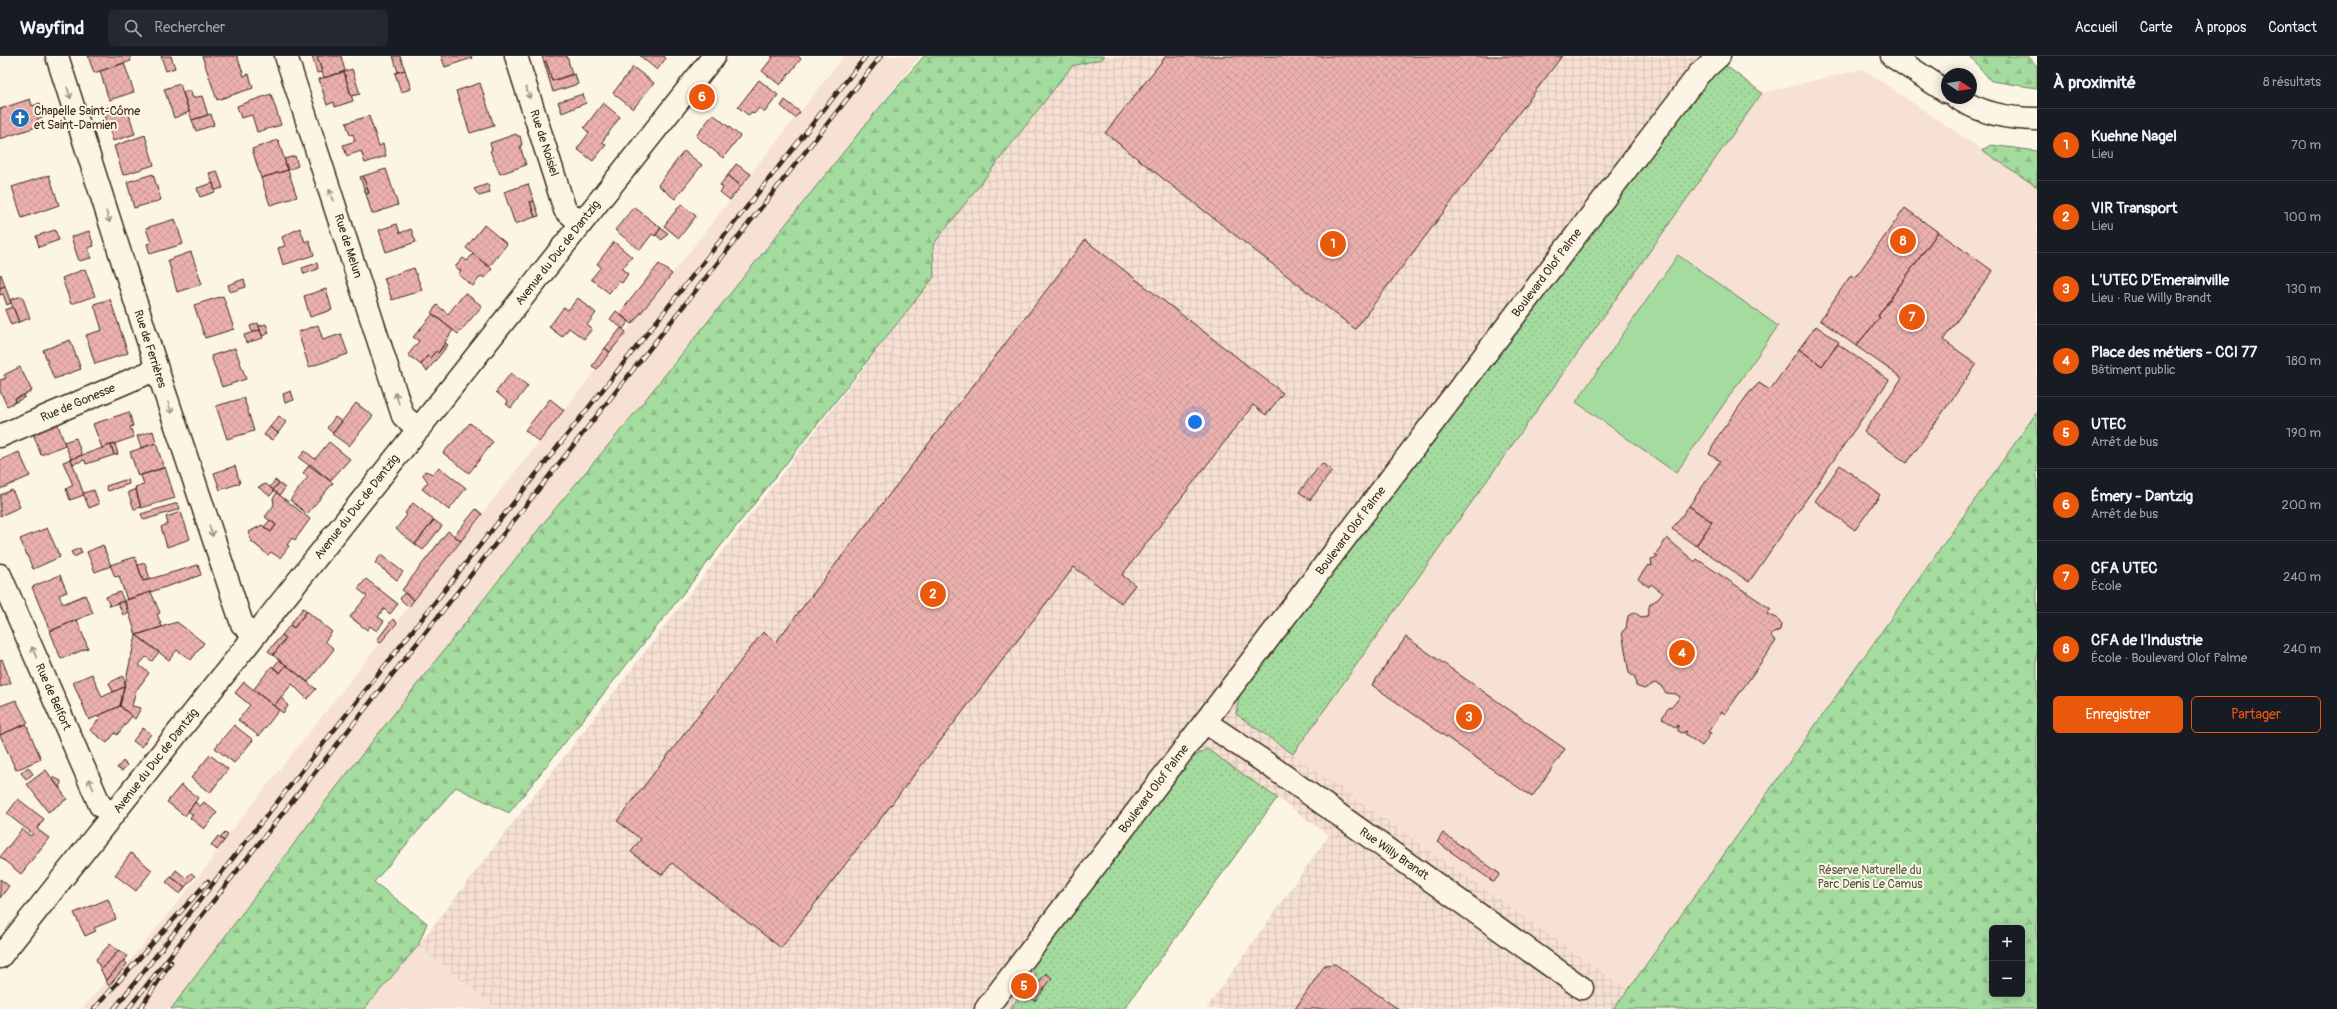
<!DOCTYPE html>
<html lang="fr">
<meta charset="utf-8">
<style>
body{margin:0;font-family:Pangolin,sans-serif;background:#242831;color:#f1f3f6}
.controls{position:absolute;right:12px;bottom:12px;display:grid;overflow:hidden;border-radius:6px;box-shadow:0 2px 10px #0003}
.controls button{width:36px;height:36px;display:grid;place-items:center;padding:0;border:0;border-bottom:1px solid #363941;background:#171b24;color:#f1f3f6;font:20px sans-serif}
.compass{position:absolute;left:1941px;top:12px;width:36px;height:36px;border-radius:50%;background:#171b24;box-shadow:0 2px 10px #0003;rotate:102deg}
.you{position:absolute;left:1195px;top:366px;width:14px;height:14px;margin:-10px;border:3px solid #fff;border-radius:50%;background:#1a73e8;box-shadow:0 0 0 6px #1a73e833}
.badge{display:grid;place-items:center;width:26px;height:26px;border-radius:50%;background:#ea580c;color:#fff;font-size:13px;font-weight:700}
.pin{position:absolute;translate:-50% -50%;border:2px solid #fff;box-shadow:0 1px 4px #0006}
.list{margin:0;padding:0;list-style:none}
h2{display:flex;justify-content:space-between;align-items:center;height:52px;margin:0;padding:0 16px;font-size:17px}
h2 small{font-size:13px;font-weight:400;color:#9ea1a6}
.list li{display:grid;grid-template-columns:26px 1fr auto;gap:12px;align-items:center;box-sizing:border-box;height:72px;padding:0 16px;border-top:1px solid #363941}
.list b{display:block;font-size:15px;white-space:nowrap}
.list p{margin:0;font-size:13px;white-space:nowrap;color:#9ea1a6}
.list em{font-size:13px;font-style:normal;color:#9ea1a6}
.actions{display:flex;gap:8px;padding:12px 16px}
.actions a{flex:1;padding:9px 0;border:1px solid #ea580c;border-radius:6px;text-align:center;font-size:14px;color:#ea580c}
.actions .main{background:#ea580c;color:#fff}
.icon{flex:none;width:22px;height:22px;fill:none;stroke:currentColor;stroke-width:2;stroke-linecap:round;stroke-linejoin:round}
.map{position:relative;flex:none;width:2037px;height:953px;overflow:hidden}
header{display:flex;align-items:center;gap:24px;box-sizing:border-box;height:56px;padding:0 20px;background:#171b24;border-bottom:1px solid #363941}
header strong{font-size:19px}
nav{display:flex;gap:22px;margin-inline-start:auto;font-size:14px}
.search{width:280px;height:36px;background:#242831;display:flex;align-items:center;gap:10px;box-sizing:border-box;padding:0 14px;border-radius:6px;color:#9ea1a6;font-size:15px}
main{display:flex}
aside{flex:1;background:#171b24}
.map>svg:first-child{display:block}
.built{fill:#f7e1d4}
.industrial{fill:url(#industrial-grid)}
.forest{fill:url(#forest-firs);stroke:#70825e;fill-rule:evenodd}
.park{fill:url(#park-dots);stroke:#70825e}
.pitch{fill:#a4db9f;stroke:#70825e}
.building{fill:url(#building-cross-hatch);stroke:#3b2a1e}
.lines{fill:none;stroke-linecap:round;stroke-linejoin:round}
.minor-casing{stroke:#3b2a1e;stroke-width:25}
.minor{stroke:#fcf5e5;stroke-width:22}
.rail-casing{stroke:#3b2a1e;stroke-width:4.5}
.rail{stroke:#fcf5e5;stroke-width:3;stroke-dasharray:9;stroke-linecap:butt}
.oneway{stroke:#9c9082}
.labels{text-anchor:middle;dominant-baseline:central;stroke-width:4;stroke-linejoin:round;paint-order:stroke}
.poi-label{font-size:12px;fill:#3b2a1e;stroke:#fcf5e5;text-anchor:start}
.street-label{font-size:12px;fill:#3b2a1e;stroke:#fcf5e5}
.park-label{font-size:12px;fill:#55563e;stroke:#fcf5e5}
</style>
<header>
<strong>Wayfind</strong>
<div class="search"><svg class="icon" aria-label="search" viewBox="0 0 24 24"><circle cx="10" cy="10" r="6"/><path d="M15 15l6 6"/></svg>Rechercher</div>
<nav><a>Accueil</a><a>Carte</a><a>À propos</a><a>Contact</a></nav>
</header>
<main>
<div class="map">
<svg width="2037" height="953" viewBox="0 0 2037 953">
<defs>
<pattern id="industrial-grid" width="8" height="8" patternUnits="userSpaceOnUse"><rect width="8" height="8" fill="#f7e1d4"/><path d="M0 4h8M4 0v8" fill="none" stroke="#d5c1b6"/></pattern>
<pattern id="forest-firs" width="22" height="20" patternUnits="userSpaceOnUse"><rect width="22" height="20" fill="#a4db9f"/><path d="M5 1l3.5 6h-7zM16 11l3.5 6h-7z" fill="#8ebc88"/></pattern>
<pattern id="park-dots" width="8" height="8" patternUnits="userSpaceOnUse"><rect width="8" height="8" fill="#a4db9f"/><path d="M2 2h.1M6 6h.1" fill="none" stroke="#8ebc88" stroke-width="1.8" stroke-linecap="round"/></pattern>
<pattern id="building-cross-hatch" width="8" height="8" patternUnits="userSpaceOnUse"><rect width="8" height="8" fill="#ecb1ae"/><path d="M0 0l8 8M0 8l8-8" fill="none" stroke="#cb9895"/></pattern>
</defs>
<rect width="100%" height="100%" fill="#fcf5e5"/>
<filter id="ink" filterUnits="userSpaceOnUse"><feTurbulence type="fractalNoise" baseFrequency=".025" numOctaves="2"/><feDisplacementMap in="SourceGraphic" scale="8" xChannelSelector="R" yChannelSelector="G"/><feConvolveMatrix kernelMatrix="1 2 1 2 8 2 1 2 1" color-interpolation-filters="sRGB"/></filter>
<g filter="url(#ink)">
<path class="built" d="M844,0h76l-295,369 -76,91 -378,493h-89l24,-28 3,5 98,-120 21,-31z
M1863,13l174,118v225l-409,578 -335,-236 469,-661z
M418,890l80,63h-134z"/>
<path class="industrial" d="M1105,0h607l50,37 -469,661 335,236 -15,19h-407l123,-174 -52,-37 -153,211h-626l-80,-63 516,-669 -1,-32 139,-179 30,-7z"/>
<path class="forest" d="M924,0h181l-3,3 -30,7 -139,179 1,32 -425,536 -53,-26 -82,95 53,41 -9,23 -54,63h-193l157,-211 221,-282 76,-91 249,-311z
M1970,0h58l9,10v22l-46,-7z
M1991,89l46,6v36l-55,-37z
M2037,356v597h-424l15,-19zM1992,872h30v66h-30z"/>
<path class="park" d="M1725,9l37,28 -469,661 -57,-40 3,-18 413,-542 56,-72z
M1207,693l70,49 -153,211h-114l26,-35 -6,-5 162,-211z"/>
<path class="pitch" d="M1678,199l100,71 -102,147 -100,-71z"/>
<path class="building" d="M88,0h42l1,5 -37,12z
M161,0h10l4,12 -9,3z
M202,0h35l7,20 5,-2 4,14 -36,12z
M312,0h5l5,16 -5,1z
M317,0h24l4,15 -21,7z
M393,0h7l5,14 -7,2z
M441,0h30l1,2 -27,9z
M542,0h25l5,18 -20,7 -6,-20 -2,1z
M640,0h24l2,2 -9,12z
M771,0h27l3,3 -21,26 -18,-14 11,-14z
M1166,0h396l-207,273 -250,-196z
M546,5l6,20 23,-7 3,10 -25,8 -9,-30z
M124,7l10,29 -25,8 -9,-29z
M633,11l21,16 -21,26 -20,-16z
M352,13l8,25 -9,2 -7,-24z
M405,14l6,19 -10,3 -6,-19z
M344,16l9,29 -18,6 -1,-5 -7,3 -8,-26z
M759,24l19,15 -13,17 -6,-4 -5,6 -2,-2 -4,3 -10,-8z
M480,27l14,43 -24,7 -14,-42z
M180,28l9,28 -15,6 -10,-29z
M190,34l3,8 9,-2 6,19 -16,5 -9,-28z
M271,38l10,31 -24,7 -5,-17 -11,3 -4,-12z
M583,38l3,9 -24,10 -4,-11z
M30,43l2,7 8,-3 5,13 -8,3 2,7 -39,13v-30z
M785,44l15,12 -5,6 -14,-12z
M603,47l17,14 -18,25 4,3 -13,16 -16,-12 12,-16 -5,-5z
M116,49l3,8 9,-2 7,23 -22,7 -10,-32z
M211,58l3,11 -18,6 -4,-11z
M713,58l27,22 -17,22 -27,-22z
M369,60l10,30 4,-2 3,12 -21,7 -4,-12 -14,5 -4,-11 12,-4 -2,-7 -3,1 -4,-12z
M516,78l1,2h3l2,9 -2,1 6,19 -26,9 -10,-23 2,-1 -2,-7z
M145,79l9,30 -31,10 -9,-29z
M278,84l10,30 -27,8 -9,-29z
M684,95l18,14 -27,34 -17,-14z
M295,100l3,10 -10,4 -4,-11z
M736,108l15,10 -10,12 -13,-11z
M386,113l12,36 -26,9 -6,-20 3,-1 -6,-17z
M288,114l9,27 -27,8 -9,-27z
M217,115l6,17 -8,2 -6,-17z
M153,118l8,26 -27,8 -7,-26z
M49,119l10,30 -37,13 -10,-31z
M728,119l13,11 -11,14 -10,-8 3,-4 -3,-3z
M363,120l6,17 -3,1 -6,-17z
M213,127l2,9 -15,5 -3,-9z
M488,128l2,9 -11,3 -5,-7z
M528,128l6,17 -4,1 5,15 -20,7 -11,-32z
M534,145l5,15 -4,1 -5,-15z
M681,148l15,12 -17,22 -15,-12z
M634,151l27,21 -6,8 -3,-2 -12,16 -25,-20z
M1905,152l33,24 -60,84 2,1 -24,29 -36,-26 31,-45 4,3z
M175,163l8,25 -33,10 -3,-10 4,-1 -5,-15z
M397,168l3,9 11,-4 5,13 -30,10 -7,-22z
M484,169l23,19 -18,23 -23,-19z
M300,172l5,14 4,-2 5,15 -31,10 -5,-17 7,-2 -3,-9z
M661,172l7,5 -6,7 -6,-5z
M55,174l4,10 -20,7 -3,-11z
M89,175l5,15 -6,2 3,10 -12,3 -8,-24z
M1938,176l55,39 -50,69 34,24 -70,99 -43,-31 38,-54 -46,-32 24,-29 -2,-1z
M1085,184l198,153 -17,22 -13,-10 -131,170 13,10 -14,18 -47,-36 -293,381 -109,-85 -10,12 -31,-23 10,-13 -24,-18 146,-189 13,10z
M614,186l18,15 -10,12 6,5 -6,9 -3,-2 -10,12 -18,-14 10,-12 -4,-3z
M191,196l11,32 -25,8 -9,-32z
M473,198l19,15 -7,9 -4,-2 -8,10 -15,-12 3,-3 -6,-4 8,-9 4,3z
M317,207l1,6 -14,5 -2,-6z
M659,208l13,10 -40,50 -13,-10z
M414,212l8,22 -30,10 -8,-22z
M85,213l10,27 -24,8 -9,-26z
M1,218l4,12 -5,2v-13z
M244,223l2,8 -16,5 -2,-7z
M5,230l6,17 -4,2 -4,-11 -3,1v-7z
M326,233l6,21 -22,7 -6,-21z
M465,237l17,13 -24,28 -27,-21 6,-8 11,9z
M22,240l8,22 -11,4 -9,-22z
M223,240l11,33 -29,9 -11,-33z
M578,242l18,15 -9,12 5,4 -8,10 -15,-11 -7,9 -13,-10 15,-20 4,3z
M110,243l18,54 -33,11 -9,-29 16,-5 -8,-26z
M13,251l6,15 -8,3 -6,-15z
M616,255l13,10 -6,8 -13,-10z
M433,258l20,16 -15,23 -2,-2 -6,7 -3,-2 -6,9 -13,-10 11,-14 -6,-4z
M258,267l2,7 -8,2 -2,-6z
M266,268l3,9 -7,3 -3,-10z
M318,269l5,15 18,-6 7,20 -39,13 -11,-35z
M1816,270l23,16 -17,24 -23,-17z
M621,272l5,4 -16,20 -5,-4z
M260,274l3,8 -17,5 -2,-8z
M70,284l11,29 -27,10 -11,-29z
M446,287l2,2 -21,26 -6,-6 6,-9 3,2 6,-7 2,2z
M1838,288l51,36 -140,202 -53,-37 16,-23 -23,-16 31,-45 -11,-7 9,-18 31,-43 10,-10 11,7 29,-41 23,17z
M235,292l11,31 -24,8 -11,-31z
M605,292l5,4 -13,17 -5,-3z
M20,311l12,24 -17,8 1,3 -9,4 -7,-15v-11l6,-2 -2,-3z
M511,317l17,13 -17,22 -5,-4 2,-2 -12,-10z
M291,335l3,9 -9,3 -2,-9z
M24,339l1,2 -9,5 -1,-3z
M244,342l10,33 -27,8 -11,-33z
M550,343l14,11 -25,32 -14,-12z
M356,347l17,13 -24,30 -17,-12z
M129,356l4,14 -3,1 4,10 -32,11 -9,-24z
M279,360l7,6 -8,11 -8,-6z
M335,361l7,5 -9,11 -6,-5z
M57,366l8,23 -24,10 -8,-22z
M470,367l23,19 -24,31 -26,-20z
M270,371l8,6 -6,7 -8,-5z
M153,375l3,12 -15,5 -4,-12z
M76,382l6,17 -11,4 -7,-17z
M329,386l21,17 -20,22 -31,-23 6,-7 10,8z
M156,387l8,25 -26,8 -8,-24z
M115,388l3,10 -4,1 -3,-10z
M111,389l3,10 -28,9 -1,-4 -12,4 -2,-5z
M19,396l11,24 -30,13v-29z
M71,403l13,36 -14,5 -4,-11 7,-4 -10,-23z
M1322,407l10,8 -22,29 -11,-8z
M310,408l23,19 -26,31 -17,-14 18,-23 -5,-4z
M1840,409l40,30 -25,35 -40,-29z
M235,410l5,17 -20,7 -6,-17z
M165,411l10,31 -34,10 -6,-21 9,-2 -3,-10z
M439,411l27,21 -17,22 -27,-21 6,-7 -5,-7 2,-4 8,3z
M128,423l1,5 -21,7 -2,-5z
M275,424l4,3 -6,7 -3,-3z
M279,427l6,5 -5,7 -7,-5z
M266,428l8,7 -4,5 -12,-9z
M136,433l5,18 -7,2 -6,-17z
M12,434l8,17 -20,9v-21z
M94,434l5,14 -10,4 -6,-15z
M277,437l33,26 -15,21 -3,-2 -5,7 2,1 -9,12 -9,-6 -3,3 -17,-14 -2,-9 13,-7 9,7 5,-7 -11,-8 9,-12 -1,-7z
M178,447l2,6 -36,11 -3,-6z
M413,447l21,17 -19,24 -19,-15 11,-14 -2,-2z
M1689,450l23,16 -16,24 -24,-17z
M476,453l6,5 -21,27 -7,-5z
M181,456l9,27 -23,8 -6,-20 7,-3 -2,-7z
M270,464l6,5 -5,7 -7,-5z
M434,464l8,6 -19,24 -8,-6z
M47,472l13,29 -27,12 -13,-30z
M448,475l13,10 -47,59 -12,-10z
M1667,482l28,24 2,-3 74,50 -4,5 10,4 4,6 -1,6 -8,4 -1,3 5,4 -51,73 -3,-2 -14,20 3,1 -9,13 -17,-12 2,-3 -5,2 -4,-2v-6l-2,3 -14,-10 7,-11 2,1 9,-11 -4,-3 -10,-1 -6,-8 -5,-2 -11,6 -8,-3 -1,-9 -6,-4 -7,-41 4,-4 2,-12 6,-4 7,5 6,-1 3,-12 8,-5 5,-6 -12,-9 -2,3 -11,-8 10,-14 4,1 -1,-7 7,-2 -3,-2z
M103,489l8,21 -16,6 -8,-20z
M80,492l2,5 -8,4 -3,-5z
M381,499l22,17 -6,8 -22,-17z
M135,501l8,24 55,-16 3,10 -74,25 -8,-24 -4,1 -5,-12z
M145,507l5,16 -7,2 -5,-16z
M60,519l7,17 -8,3 4,9 22,-9 8,18 -43,18 -18,-44z
M366,523l32,25 -8,10 -6,-5 -6,8 6,4 -7,10 -7,-5 -3,4 -17,-13 17,-21 -9,-7z
M120,536l4,9 -14,5 -4,-9z
M151,536l9,21 -3,1 5,13 -26,8 -11,-35z
M404,537l10,7 -5,7 -9,-8z
M124,545l4,12 -5,2 -5,-12z
M303,552l4,3 -13,17 -4,-3z
M307,555l25,21 -7,9 9,8 -26,33 -35,-27 13,-17 -4,-3 8,-10 4,3z
M393,563l4,4 -17,20 -3,-3z
M77,564l11,28 -27,11 -11,-28z
M177,566l27,21 -13,17 -14,-10 -8,10 -33,-25z
M136,579l23,17 -7,9 -6,-4 -7,8 10,8 -13,18 -4,15 9,2 -6,11 -15,-13z
M282,579l4,3 -13,17 -5,-4z
M1406,581l159,112 -33,48 -160,-112z
M2,603l9,24 -11,4v-27z
M279,604l7,5 -6,8 -7,-5z
M286,609l30,24 -9,10 -15,-15 -18,22 -21,-16 19,-24 8,7z
M92,618l10,23 22,-10 -4,19 -31,14 -16,-38z
M123,620l2,7 -1,4 -11,5 -4,-9z
M244,626l35,28 -20,26 -21,-16 12,-15 -15,-12z
M281,641l7,9 -5,7 -9,-7z
M16,644l12,23 -28,12v-29z
M120,650l12,10 -15,19 -2,-2 -8,10 -17,-13 10,-12 -2,-2z
M26,668l15,35 -25,11 -16,-35z
M234,669l19,15 -19,23 -19,-15z
M143,672l8,6 -10,13 -8,-6z
M210,699l18,14 -18,24 -19,-15z
M123,705l4,4 -5,6 -5,-3z
M28,711l5,7 -7,5 -5,-6z
M46,714l21,29 -19,13 -21,-28z
M53,721l8,4 -1,8 -8,-11z
M181,729l17,13 -13,18 -18,-14z
M18,743l26,20 -7,10 12,9 -28,36 -21,-17 22,-28 9,7 2,-2 -26,-20z
M195,746l5,4 4,-4 13,11 -13,16 -14,-11 3,-3 -5,-4z
M225,777l3,2 -4,6 -4,-3z
M1443,777l57,41 -6,8 -57,-40z
M218,780l6,5 -7,9 -6,-5z
M131,797l21,17 -16,21 -21,-16z
M176,814l10,8 5,-5 4,3 -10,11 -14,-10z
M171,821l14,10 -5,7 -14,-12z
M0,823l9,7 -9,12z
M108,843l8,20 -22,9 2,3 -11,5 -11,-23z
M110,888l8,7 -17,19 -5,-11z
M119,894l8,6 -21,25 -5,-11z
M124,904l3,4 -18,22 -3,-5z
M1335,908l63,45h-103l30,-44z
M1046,917l6,5 -17,23 -6,-5z"/>
<g class="lines">
<g class="minor-casing">
<path id="minor" d="M57,0l100,313 85,255 13,11
M286,0l117,360 16,13
M516,0l49,154 16,13
M1892,0l55,36
M1957,42c24,15 52,21 80,21
M0,380l157,-67
M0,519l100,230 13,10
M1205,666l64,43 313,223
M0,901l714,-901
M986,953l713,-935 20,-18"/>
</g>
<use href="#minor" class="minor"/>
<g class="rail-casing">
<path id="rail" d="M94,953l114,-128
M114,953l752,-953
M128,953l753,-953
M140,953l31,-47"/>
</g>
<use href="#rail" class="rail"/>
</g>
<defs><path id="oneway-shaft" d="M-6 0H5M1.5-3L5.5 0L1.5 3" fill="none" stroke-width="1.6" stroke-linecap="round" stroke-linejoin="round"/></defs>
<g class="oneway">
<use href="#oneway-shaft" transform="translate(69 37) rotate(72)"/>
<use href="#oneway-shaft" transform="translate(528 37) rotate(72)"/>
<use href="#oneway-shaft" transform="translate(331 139) rotate(-108)"/>
<use href="#oneway-shaft" transform="translate(108 161) rotate(72)"/>
<use href="#oneway-shaft" transform="translate(397 342) rotate(-108)"/>
<use href="#oneway-shaft" transform="translate(170 352) rotate(71)"/>
<use href="#oneway-shaft" transform="translate(211 475) rotate(71)"/>
<use href="#oneway-shaft" transform="translate(34 596) rotate(-114)"/>
<use href="#oneway-shaft" transform="translate(91 728) rotate(-114)"/>
</g>
</g>
<defs>
<g id="church-disc" transform="scale(1)"><circle r="9.5" fill="#1f6fb2" stroke="#fcf5e5"/><path d="M-1.2-6h2.4v3.5h3.3v2.4h-3.3V6h-2.4V-.1h-3.3v-2.4h3.3Z" fill="#fff"/></g>
</defs>
<g fill-rule="evenodd">
<use href="#church-disc" x="20" y="62"/>
</g>
<g class="labels">
<g class="poi-label">
<text x="34" y="55">Chapelle Saint-Côme<tspan x="34" dy="14">et Saint-Damien</tspan></text>
</g>
<g class="street-label">
<text transform="translate(544 87) rotate(72)">Rue de Noisiel</text>
<text transform="translate(348 190) rotate(72)">Rue de Melun</text>
<text transform="translate(558 197) rotate(-52)">Avenue du Duc de Dantzig</text>
<text transform="translate(1547 217) rotate(-53)">Boulevard Olof Palme</text>
<text transform="translate(150 293) rotate(72)">Rue de Ferrières</text>
<text transform="translate(78 347) rotate(-23)">Rue de Gonesse</text>
<text transform="translate(357 451) rotate(-52)">Avenue du Duc de Dantzig</text>
<text transform="translate(1351 475) rotate(-53)">Boulevard Olof Palme</text>
<text transform="translate(53 641) rotate(66)">Rue de Belfort</text>
<text transform="translate(156 705) rotate(-52)">Avenue du Duc de Dantzig</text>
<text transform="translate(1154 733) rotate(-53)">Boulevard Olof Palme</text>
<text transform="translate(1394 798) rotate(35)">Rue Willy Brandt</text>
</g>
<g class="park-label">
<text x="1870" y="814">Réserve Naturelle du<tspan x="1870" dy="14">Parc Denis Le Camus</tspan></text>
</g>
</g>
</svg>
<div class="controls">
<button>+</button>
<button>−</button>
</div>
<svg class="compass" viewBox="-18 -18 36 36"><path d="M0-13l5 13h-10z" fill="#e53935"/><path d="M0 13l5-13h-10z" fill="#9ea1a6"/></svg>
<div class="you"></div>
<div class="pin badge" style="left:1333px;top:188px">1</div>
<div class="pin badge" style="left:933px;top:538px">2</div>
<div class="pin badge" style="left:1469px;top:661px">3</div>
<div class="pin badge" style="left:1682px;top:597px">4</div>
<div class="pin badge" style="left:1024px;top:930px">5</div>
<div class="pin badge" style="left:702px;top:41px">6</div>
<div class="pin badge" style="left:1912px;top:261px">7</div>
<div class="pin badge" style="left:1903px;top:185px">8</div>
</div>
<aside>
<h2>À proximité<small>8 résultats</small></h2>
<ul class="list">
<li><span class="badge">1</span><div><b>Kuehne Nagel</b><p>Lieu</p></div><em>70 m</em></li>
<li><span class="badge">2</span><div><b>VIR Transport</b><p>Lieu</p></div><em>100 m</em></li>
<li><span class="badge">3</span><div><b>L'UTEC D'Emerainville</b><p>Lieu · Rue Willy Brandt</p></div><em>130 m</em></li>
<li><span class="badge">4</span><div><b>Place des métiers - CCI 77</b><p>Bâtiment public</p></div><em>180 m</em></li>
<li><span class="badge">5</span><div><b>UTEC</b><p>Arrêt de bus</p></div><em>190 m</em></li>
<li><span class="badge">6</span><div><b>Émery - Dantzig</b><p>Arrêt de bus</p></div><em>200 m</em></li>
<li><span class="badge">7</span><div><b>CFA UTEC</b><p>École</p></div><em>240 m</em></li>
<li><span class="badge">8</span><div><b>CFA de l'Industrie</b><p>École · Boulevard Olof Palme</p></div><em>240 m</em></li>
</ul>
<div class="actions"><a class="main">Enregistrer</a><a>Partager</a></div>
</aside>
</main>
